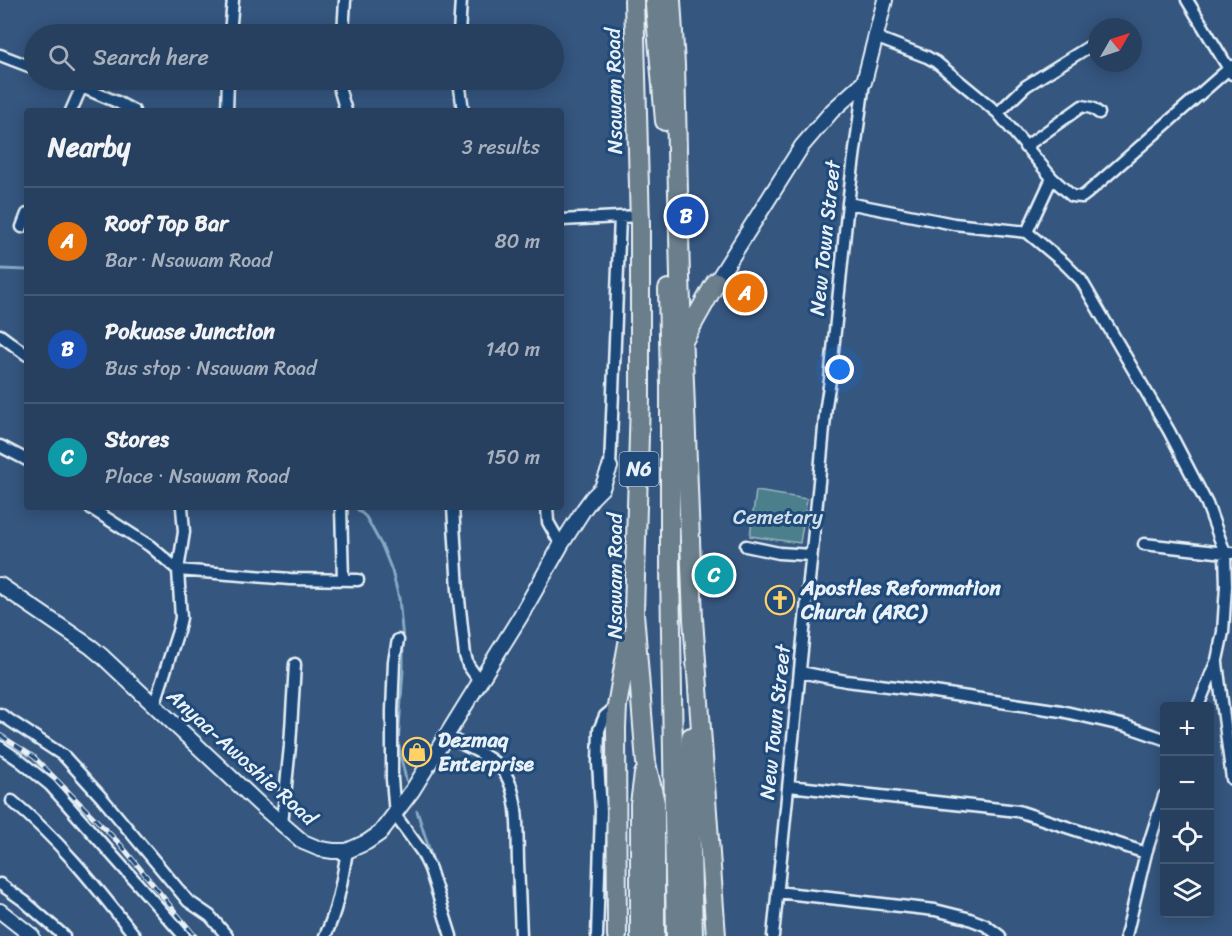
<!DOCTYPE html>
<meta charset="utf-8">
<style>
body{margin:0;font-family:Sriracha,sans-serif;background:#344b68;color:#f1f3f6}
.controls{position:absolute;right:18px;bottom:18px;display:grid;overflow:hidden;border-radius:6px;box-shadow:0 3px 15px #0003}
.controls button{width:54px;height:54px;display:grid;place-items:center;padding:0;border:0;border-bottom:2px solid #445974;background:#28405f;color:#f1f3f6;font:30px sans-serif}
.compass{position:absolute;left:1088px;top:18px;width:54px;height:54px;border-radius:50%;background:#28405f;box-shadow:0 3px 15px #0003;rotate:51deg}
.you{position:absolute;left:840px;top:370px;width:21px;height:21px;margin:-15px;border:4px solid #fff;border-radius:50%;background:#1a73e8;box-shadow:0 0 0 9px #1a73e833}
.badge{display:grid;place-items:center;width:39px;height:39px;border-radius:50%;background:#90b9f0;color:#fff;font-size:20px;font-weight:700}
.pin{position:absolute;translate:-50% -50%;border:3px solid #fff;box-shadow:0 2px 6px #0006}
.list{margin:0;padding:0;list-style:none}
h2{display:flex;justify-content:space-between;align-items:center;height:78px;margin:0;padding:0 24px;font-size:26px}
h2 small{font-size:20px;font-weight:400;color:#a5afbd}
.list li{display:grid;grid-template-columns:39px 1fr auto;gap:18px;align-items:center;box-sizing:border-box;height:108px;padding:0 24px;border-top:2px solid #445974}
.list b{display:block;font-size:22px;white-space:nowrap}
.list p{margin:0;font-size:20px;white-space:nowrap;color:#a5afbd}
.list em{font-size:20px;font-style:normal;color:#a5afbd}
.icon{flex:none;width:33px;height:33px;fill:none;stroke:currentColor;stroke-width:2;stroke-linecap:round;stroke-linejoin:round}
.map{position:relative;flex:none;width:1232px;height:936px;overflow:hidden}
.search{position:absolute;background:#28405f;box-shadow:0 3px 15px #0003;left:24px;top:24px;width:540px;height:66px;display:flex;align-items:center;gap:15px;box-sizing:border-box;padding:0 21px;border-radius:33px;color:#a5afbd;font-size:22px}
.panel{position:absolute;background:#28405f;box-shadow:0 3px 15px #0003;left:24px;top:108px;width:540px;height:402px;border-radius:6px}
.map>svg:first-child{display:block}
.green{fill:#4c7f8b;stroke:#9ab8c2;stroke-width:1.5}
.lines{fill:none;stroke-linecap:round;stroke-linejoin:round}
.stream{stroke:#86a9c4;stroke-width:3}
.minor-casing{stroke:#e8f1f8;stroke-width:15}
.tertiary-casing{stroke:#e8f1f8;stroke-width:18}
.trunk-casing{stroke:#e8f1f8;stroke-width:22}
.minor{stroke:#1f4a7a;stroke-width:10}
.tertiary{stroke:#1f4a7a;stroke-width:14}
.trunk{stroke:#6b7e8b;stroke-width:18}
.rail-casing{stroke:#e8f1f8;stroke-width:5}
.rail{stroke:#1f4a7a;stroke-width:3;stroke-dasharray:9;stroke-linecap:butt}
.labels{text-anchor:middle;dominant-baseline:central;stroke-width:6;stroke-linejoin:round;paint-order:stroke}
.shield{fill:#1f4a7a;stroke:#acbfd2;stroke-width:1.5}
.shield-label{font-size:20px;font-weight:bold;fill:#e8f1f8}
.street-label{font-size:21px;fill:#e8f1f8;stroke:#1f4a7a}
.park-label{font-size:21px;fill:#d1e0e8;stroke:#1f4a7a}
.poi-label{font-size:21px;font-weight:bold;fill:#e8f1f8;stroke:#1f4a7a;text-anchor:start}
</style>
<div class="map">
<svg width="1232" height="936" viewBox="0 0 1232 936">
<rect width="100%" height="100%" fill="#35567f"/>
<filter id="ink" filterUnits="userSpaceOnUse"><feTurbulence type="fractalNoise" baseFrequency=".0167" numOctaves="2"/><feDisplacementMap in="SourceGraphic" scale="12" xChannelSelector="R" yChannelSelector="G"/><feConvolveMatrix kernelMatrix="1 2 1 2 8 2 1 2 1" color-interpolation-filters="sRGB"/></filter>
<g filter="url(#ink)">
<path class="green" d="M756,491l51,8 -7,44 -50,-7z"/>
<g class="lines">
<path class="stream" d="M0,269l27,1
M355,507l11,10 17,31 9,23 7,27 4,42v30l-5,73 8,37
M417,811l40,125"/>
<g class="minor-casing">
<path id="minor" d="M1187,0l45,74
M230,34l3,-34
M343,34l2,-34
M459,34l2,-34
M875,37l52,20 9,5 62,51 54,65 20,18 10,1 4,-3 146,-128
M0,55l34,13
M65,80l52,22 17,9
M340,80v11l6,20
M459,80l4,31
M71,111l11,-25
M227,111l1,-31
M998,113l28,-27 64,-40
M1025,147l57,-41 10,2 7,5
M848,203l106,21 73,8 37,31 17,17 88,151 38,73 18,49 1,33 -3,46 -6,28 -19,46
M561,220l78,-4
M22,227l5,-13
M1027,232l25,-54
M0,335l27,20
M0,446l27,14
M610,467l10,-250
M89,507l61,39 28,24 3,48 -3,13 -24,75
M182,507l2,25 -6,38 112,9 68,1
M341,507l2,73
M453,507l5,83 7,65 3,10 12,17
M547,507l1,15 13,23
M1144,544l81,9h7
M746,546l33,7 32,2
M398,640l-4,21 -2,50v68l3,36 27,37 8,17 21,67
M1217,663l15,116
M800,672l46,9 75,9 140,21 65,15 38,13
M0,714l64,42 38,42 86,103 22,15 17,20
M445,736c18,9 48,20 59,36 16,23 13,63 14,90 1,25 2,49 3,74
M0,747l19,13 31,25 134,151
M789,786l229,25 128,42
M12,801c48,39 85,87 123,135
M282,824l8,-78 5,-82
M0,884l24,17 40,35
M777,892l158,18 32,8 18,7 15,11
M325,936c13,-27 17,-56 22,-85
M597,936l4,-125 -3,-48 1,-33 6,-14 12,-10
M773,936l46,-454 7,-76 4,-26 18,-177 16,-121
M1126,936l20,-83 18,-57"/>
</g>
<g class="tertiary-casing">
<path id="tertiary" d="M716,282l86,-136 30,-35 32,-29 21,-82
M0,585l91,62 12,10 155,146 45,39 17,7 13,2h14l20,-9 13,-9 32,-42 108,-174 41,-72 23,-36 8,-11 10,-10 8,-21
M0,911l32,25"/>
</g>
<g class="trunk-casing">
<path id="trunk" d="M634,0l6,225v174l-6,214 12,150 9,40v133
M656,0l-1,5 10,116
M671,0l4,65 5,212 13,342 23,317
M668,289l2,96v185l6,366
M683,341l33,-59
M691,737l-1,70 3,129
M617,936l-1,-208 1,-22 12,-68
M640,936v-132l4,-30"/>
</g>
<use href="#minor" class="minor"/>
<use href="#tertiary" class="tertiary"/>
<use href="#trunk" class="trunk"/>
<g class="rail-casing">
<path id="rail" d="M0,735l34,22 87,88 74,91"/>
</g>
<use href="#rail" class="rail"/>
</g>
</g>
<defs>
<g id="church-ring" transform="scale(1.5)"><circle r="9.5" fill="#1f4a7a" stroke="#ffd166" stroke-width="1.5"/><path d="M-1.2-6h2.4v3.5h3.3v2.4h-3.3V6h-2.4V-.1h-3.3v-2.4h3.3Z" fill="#ffd166"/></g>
<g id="shop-ring" transform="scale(1.5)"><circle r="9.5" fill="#1f4a7a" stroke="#ffd166" stroke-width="1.5"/><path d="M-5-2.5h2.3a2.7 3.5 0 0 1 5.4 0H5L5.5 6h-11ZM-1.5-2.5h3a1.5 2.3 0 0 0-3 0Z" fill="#ffd166"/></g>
</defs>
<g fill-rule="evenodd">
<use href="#church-ring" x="780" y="600"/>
<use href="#shop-ring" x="417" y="752"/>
</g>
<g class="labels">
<rect class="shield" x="619.5" y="452" width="39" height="34" rx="4.5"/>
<g class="shield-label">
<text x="639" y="469">N6</text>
</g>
<g class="street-label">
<text transform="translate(614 91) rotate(-91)">Nsawam Road</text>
<text transform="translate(825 238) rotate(-84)">New Town Street</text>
<text transform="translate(615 576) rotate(-90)">Nsawam Road</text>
<text transform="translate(775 722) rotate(-84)">New Town Street</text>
<text transform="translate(242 757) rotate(42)">Anyaa-Awoshie Road</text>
</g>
<g class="park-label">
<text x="778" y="517">Cemetary</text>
</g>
<g class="poi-label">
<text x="801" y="588">Apostles Reformation<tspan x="801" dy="24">Church (ARC)</tspan></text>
<text x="438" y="740">Dezmaq<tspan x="438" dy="24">Enterprise</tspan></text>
</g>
</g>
</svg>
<div class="controls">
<button>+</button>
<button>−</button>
<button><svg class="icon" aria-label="locate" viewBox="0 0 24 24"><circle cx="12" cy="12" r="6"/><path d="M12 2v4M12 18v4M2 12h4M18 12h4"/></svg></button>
<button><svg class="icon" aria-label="layers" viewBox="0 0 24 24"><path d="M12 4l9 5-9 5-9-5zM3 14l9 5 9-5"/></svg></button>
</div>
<svg class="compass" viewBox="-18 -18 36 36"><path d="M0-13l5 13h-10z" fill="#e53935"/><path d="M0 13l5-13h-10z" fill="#a5afbd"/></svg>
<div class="you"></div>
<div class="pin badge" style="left:745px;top:293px;background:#e8710a">A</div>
<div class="pin badge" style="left:686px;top:216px;background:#1a4fb4">B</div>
<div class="pin badge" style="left:714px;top:575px;background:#0f9aa8">C</div>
<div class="search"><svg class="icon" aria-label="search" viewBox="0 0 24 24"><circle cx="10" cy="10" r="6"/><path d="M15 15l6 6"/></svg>Search here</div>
<section class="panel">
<h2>Nearby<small>3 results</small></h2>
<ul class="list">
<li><span class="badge" style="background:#e8710a">A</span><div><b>Roof Top Bar</b><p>Bar · Nsawam Road</p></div><em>80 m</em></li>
<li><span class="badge" style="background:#1a4fb4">B</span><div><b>Pokuase Junction</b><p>Bus stop · Nsawam Road</p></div><em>140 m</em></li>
<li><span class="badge" style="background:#0f9aa8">C</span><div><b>Stores</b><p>Place · Nsawam Road</p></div><em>150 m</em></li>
</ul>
</section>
</div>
